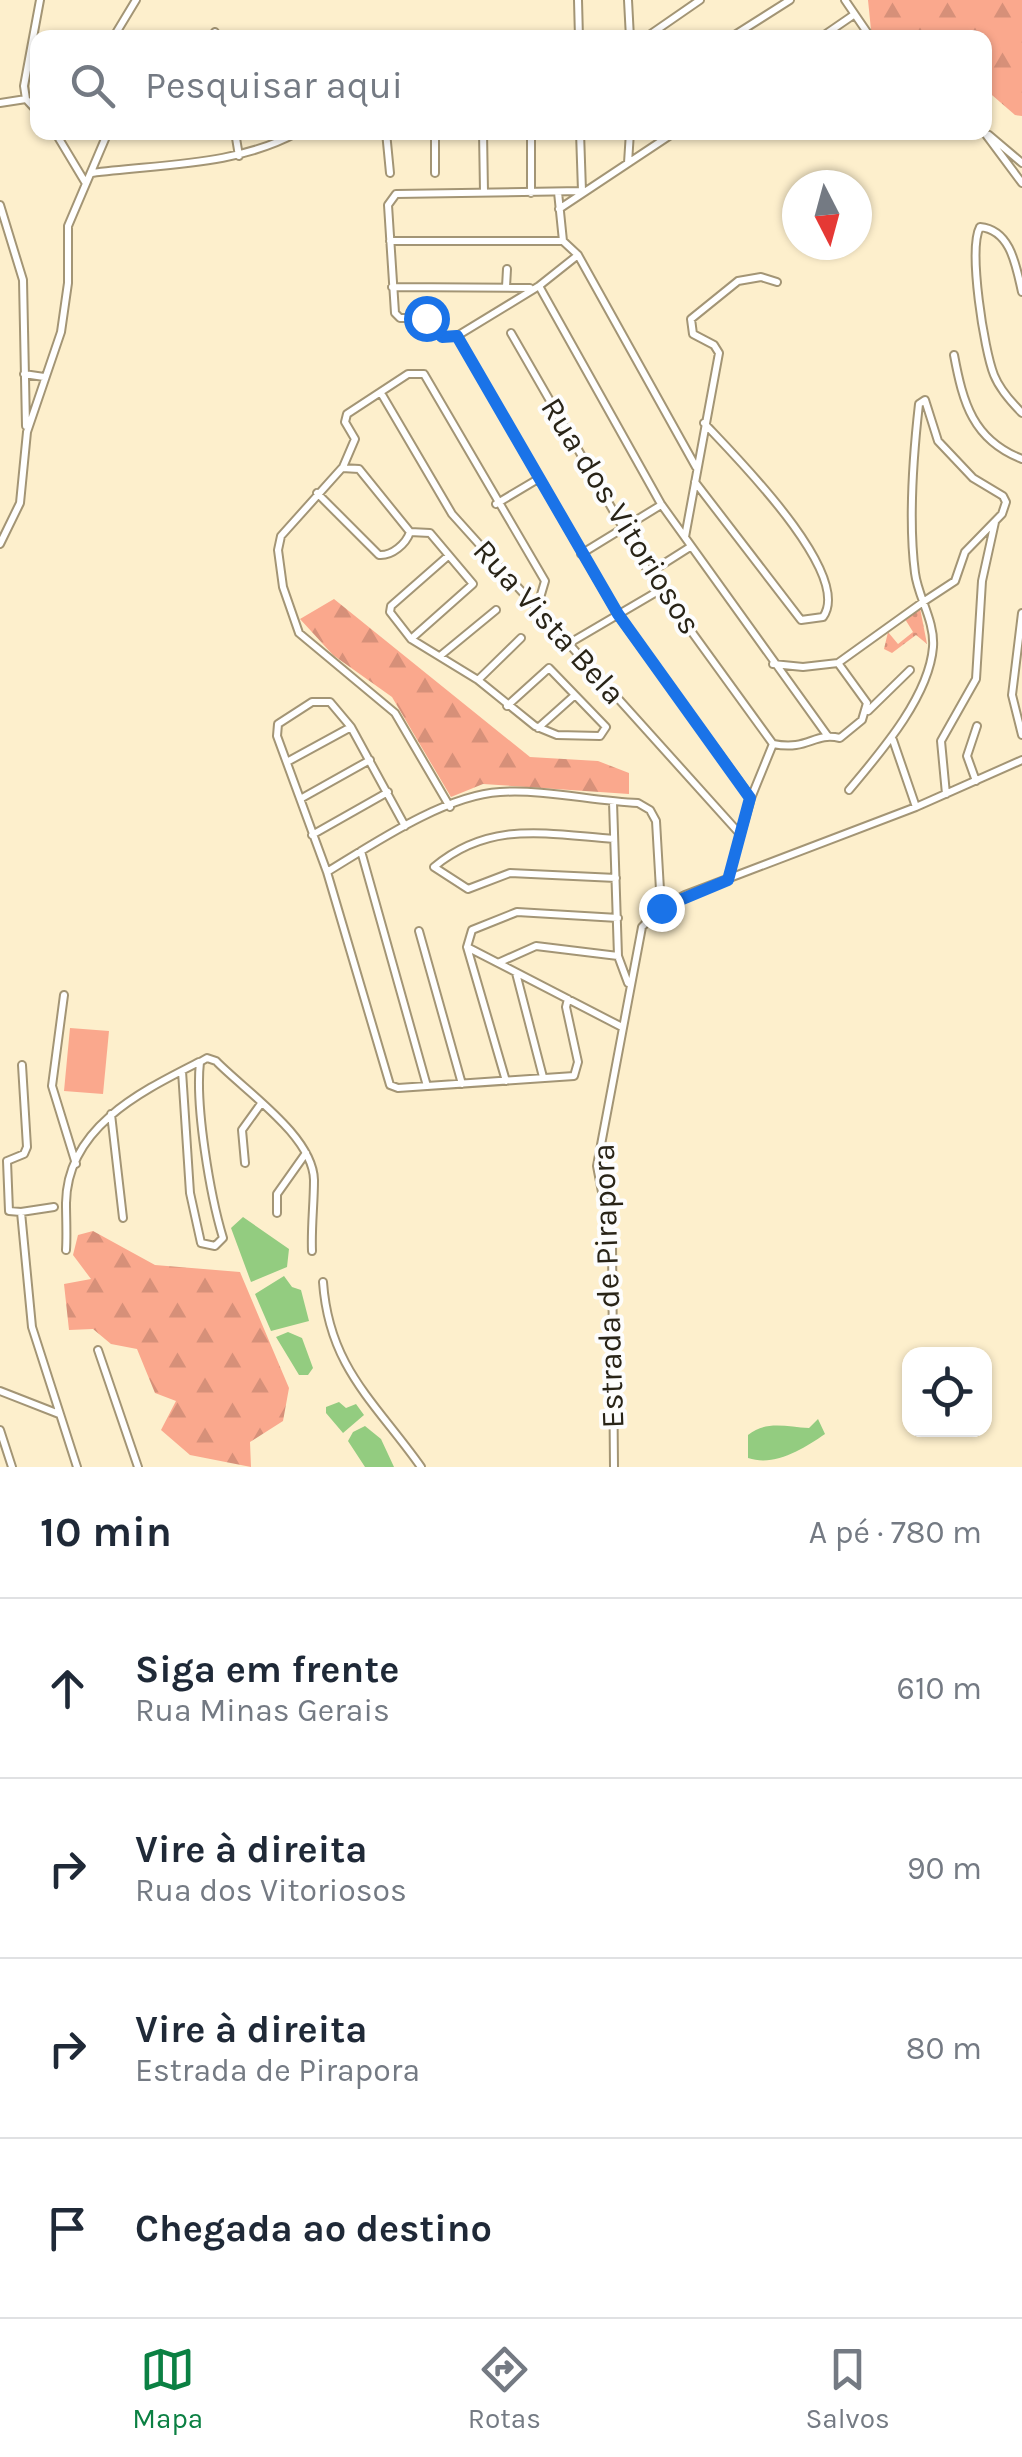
<!DOCTYPE html>
<html lang="pt">
<meta charset="utf-8">
<style>
body{margin:0;font-family:Karla,sans-serif;background:#f2f2f3;color:#1f2937}
.controls{position:absolute;right:30px;bottom:30px;display:grid;overflow:hidden;border-radius:20px;box-shadow:0 2px 8px #0004}
.controls button{width:90px;height:90px;display:grid;place-items:center;padding:0;border:0;border-bottom:2px solid #e0e1e3;background:#fff;color:#1f2937;font:50px sans-serif}
.compass{position:absolute;left:782px;top:170px;width:90px;height:90px;border-radius:50%;background:#fff;box-shadow:0 2px 8px #0004;rotate:174deg}
.stop{position:absolute;width:30px;height:30px;margin:-22px;border:8px solid #1a73e8;border-radius:50%;background:#fff}
.stop.end{background:#1a73e8;border-color:#fff;box-shadow:0 2px 10px #0008}
.list{margin:0;padding:0;list-style:none}
h2{display:flex;justify-content:space-between;align-items:center;height:130px;margin:0;padding:0 40px;font-size:42px}
h2 small{font-size:32px;font-weight:400;color:#747a83}
.list li{display:grid;grid-template-columns:65px 1fr auto;gap:30px;align-items:center;box-sizing:border-box;height:180px;padding:0 40px;border-top:2px solid #e0e1e3}
.list b{display:block;font-size:38px;white-space:nowrap}
.list p{margin:0;font-size:32px;white-space:nowrap;color:#747a83}
.list em{font-size:32px;font-style:normal;color:#747a83}
.icon{flex:none;width:55px;height:55px;fill:none;stroke:currentColor;stroke-width:2;stroke-linecap:round;stroke-linejoin:round}
.map{position:relative;flex:none;width:1022px;height:1467px;overflow:hidden}
.search{position:absolute;background:#fff;box-shadow:0 2px 8px #0004;left:30px;right:30px;top:30px;height:110px;display:flex;align-items:center;gap:25px;box-sizing:border-box;padding:0 35px;border-radius:20px;color:#747a83;font-size:38px}
.sheet{height:850px;background:#fff}
nav{display:flex;justify-content:space-around;align-items:center;box-sizing:border-box;height:140px;border-top:2px solid #e0e1e3;background:#fff;font-size:28px;color:#747a83}
nav a{display:grid;justify-items:center;gap:5px}
nav .on{color:#0b8043}
.map>svg:first-child{display:block}
.forest{fill:url(#forest-firs)}
.park{fill:url(#park-dots)}
.garden{fill:#faa88d}
.water{fill:#93cc80}
.lines{fill:none;stroke-linecap:round;stroke-linejoin:round}
.minor-casing{stroke:#a39575;stroke-width:10}
.minor{stroke:#fff;stroke-width:6}
.route{stroke:#1a73e8;stroke-width:12}
.labels{text-anchor:middle;dominant-baseline:central;stroke-width:8;stroke-linejoin:round;paint-order:stroke}
.street-label{font-size:32px;fill:#292417;stroke:#fdfdfd}
</style>
<div class="map">
<svg width="1022" height="1467" viewBox="0 0 1022 1467">
<defs>
<pattern id="forest-firs" width="22" height="20" patternUnits="userSpaceOnUse" patternTransform="scale(2.5)"><rect width="22" height="20" fill="#faa88d"/><path d="M5 1l3.5 6h-7zM16 11l3.5 6h-7z" fill="#d69079"/></pattern>
<pattern id="park-dots" width="8" height="8" patternUnits="userSpaceOnUse" patternTransform="scale(2.5)"><rect width="8" height="8" fill="#faa88d"/><path d="M2 2h.1M6 6h.1" fill="none" stroke="#d69079" stroke-width="1.8" stroke-linecap="round"/></pattern>
</defs>
<rect width="100%" height="100%" fill="#fdefcc"/>
<path class="forest" d="M868,0h154v116l-7,-1 -30,-26 -1,-51 -103,-1 -10,-7z
M334,599l196,158 68,4 31,12v21l-146,-10 -32,13 -59,-100 -59,-42 -33,-36z
M93,1231l62,34 85,7 49,116 -6,33 -33,21 1,25 -61,-12 -29,-25 15,-29 -21,-8 -18,-44 -26,-5 -18,-15 -24,1 -5,-46 27,-5 -18,-24 5,-20z"/>
<path class="park" d="M920,608l7,36 -11,-9 -24,18 -8,-4 4,-17 10,12 15,-12 -8,-13z"/>
<path class="garden" d="M70,1028l39,3 -6,63 -39,-3z"/>
<path class="water" d="M243,1217l46,32 -2,18 -36,15 -20,-54z
M284,1276l8,11 9,3 8,31 -38,10 -16,-37z
M288,1332l14,6 11,30 -5,7h-9l-23,-38z
M339,1402l7,6 10,-4 8,11 -21,18 -17,-20v-6z
M818,1419l7,15c-22,15 -50,33 -77,24v-23c18,-15 39,-8 61,-7z
M365,1426l16,13 13,28h-29l-17,-26 5,-9z"/>
<g class="lines">
<g class="minor-casing">
<path id="minor" d="M578,0l1,38
M628,0l2,38
M845,0l26,38
M215,32l1,6
M113,38l23,-38
M645,38l55,-38
M730,38l60,-38
M820,38l32,-22
M0,103l26,-4
M38,112l-12,-13 -2,-13 16,-86
M55,132l30,50
M235,132l4,24
M386,132l4,41
M435,132v41
M483,132l1,60
M531,132v61
M580,132l2,59
M984,132l38,51
M989,135l33,28
M628,163l2,-31
M92,173c69,-9 145,-7 206,-41
M558,192l5,49 15,14 118,212
M0,205l23,75 3,146
M559,209l116,-77
M390,241h173
M578,255l-39,31 -82,50 -15,1 -16,-19h-26l-5,-5 -7,-108 8,-11 186,-3
M539,286l122,218 166,231
M392,287l138,1
M506,287l1,-18
M1022,292c-6,-26 -11,-62 -42,-65 -12,22 4,123 14,148 6,15 17,27 28,38
M511,333l138,240 124,171
M457,336l161,279 133,183
M954,355c9,48 19,85 68,104
M24,374l20,3
M381,393l71,121 288,320
M343,467l12,-28 -10,-17 2,-8 61,-40h16l121,207 -8,27
M695,482l106,138 22,-3c31,-43 -90,-163 -119,-194
M317,493l62,62c13,1 27,-11 31,-23
M496,504l42,-25
M410,532l-51,-63 -17,-1 -61,68 -3,14 5,37 16,46 96,80 55,94
M410,532l20,1 43,51 -62,55
M685,537l34,-184 -5,-8 -21,-11 -2,-15 47,-38 23,-4 16,5
M0,544l20,-41 7,-71 34,-100 7,-49v-57l40,-94
M581,554l80,-49
M448,556l-57,50 -1,6 21,27 67,41 57,46 22,9 43,1 6,-9 -57,-59 -42,38
M649,573l41,-26
M1022,613l-10,82 10,40
M568,644l92,-54
M440,656l56,-46
M773,664l30,3 35,-4 85,-61 32,-21 10,-29 37,-38 4,-12 -3,-6 -30,-18 -35,-37 -13,-41 -6,4c-6,53 -11,115 -4,169 3,24 20,48 18,74 -4,50 -53,106 -84,143
M478,680l43,-42
M868,711l42,-41
M538,728l37,-33
M893,740l23,67
M773,744c36,7 40,-12 67,-6l22,-18 5,-17 -29,-40
M287,762l64,-35
M976,781l-9,-25 10,-30
M946,794l-5,-53 35,-62 6,-98 13,-59
M302,798l68,-38
M613,802l5,154 10,27
M405,826l-54,-99 -21,-25h-18l-34,22 -1,12 50,136 63,213 8,3 176,-12 4,-14 -12,-55 2,-8
M312,835l76,-43
M614,839c-67,-5 -124,-19 -180,28l34,22 42,-16 106,5
M361,851l66,235
M327,872c46,-28 118,-77 173,-80 45,-3 92,9 138,11l12,7 6,11 5,86
M728,879l23,-81 22,-54
M419,931l43,153
M467,947l153,79
M500,962l36,-16 82,10
M516,973l27,104
M64,995l-12,91 24,78
M182,1071l8,122 11,50 14,3 8,-8c-13,-43 -28,-132 -23,-176l7,-4 9,3c29,30 97,75 98,119 0,24 -3,47 -2,71
M506,1081l-39,-134 5,-17 45,-18 101,6
M111,1114l12,104
M7,1161l2,50 12,1 11,115 45,140
M7,1161l17,-7 3,-7 -5,-82
M245,1163l-3,-33 18,-25
M21,1212l33,-5
M277,1213v-19l29,-41
M66,1250c1,-16 0,-32 0,-47 1,-76 76,-112 133,-141
M323,1282c6,85 51,119 98,185
M98,1350l40,117
M0,1391l59,23
M0,1430l12,37
M614,1467l-2,-223 -15,-78 45,-239 19,-19 24,-13 231,-88 106,-47"/>
</g>
<use href="#minor" class="minor"/>
</g>
<g class="lines">
<path class="route" d="M426,318l16,19 15,-1 161,278 132,184 -22,82 -67,28"/>
</g>
<g class="labels">
<g class="street-label">
<text transform="translate(621 516) rotate(58)">Rua dos Vitoriosos</text>
<text transform="translate(549 622) rotate(48)">Rua Vista Bela</text>
<text transform="translate(608 1286) rotate(-92)">Estrada de Pirapora</text>
</g>
</g>
</svg>
<div class="controls">
<button><svg class="icon" aria-label="locate" viewBox="0 0 24 24"><circle cx="12" cy="12" r="6"/><path d="M12 2v4M12 18v4M2 12h4M18 12h4"/></svg></button>
</div>
<svg class="compass" viewBox="-18 -18 36 36"><path d="M0-13l5 13h-10z" fill="#e53935"/><path d="M0 13l5-13h-10z" fill="#747a83"/></svg>
<div class="stop" style="left:426px;top:318px"></div>
<div class="stop end" style="left:661px;top:908px"></div>
<div class="search"><svg class="icon" aria-label="search" viewBox="0 0 24 24"><circle cx="10" cy="10" r="6"/><path d="M15 15l6 6"/></svg>Pesquisar aqui</div>
</div>
<section class="sheet">
<h2>10 min<small>A pé · 780 m</small></h2>
<ul class="list">
<li><svg class="icon" aria-label="ahead" viewBox="0 0 24 24"><path d="M12 20V5M6 11l6-6 6 6"/></svg><div><b>Siga em frente</b><p>Rua Minas Gerais</p></div><em>610 m</em></li>
<li><svg class="icon" aria-label="right" viewBox="0 0 24 24"><path d="M7 20v-9h11M14 6l5 5-5 5"/></svg><div><b>Vire à direita</b><p>Rua dos Vitoriosos</p></div><em>90 m</em></li>
<li><svg class="icon" aria-label="right" viewBox="0 0 24 24"><path d="M7 20v-9h11M14 6l5 5-5 5"/></svg><div><b>Vire à direita</b><p>Estrada de Pirapora</p></div><em>80 m</em></li>
<li><svg class="icon" aria-label="arrive" viewBox="0 0 24 24"><path d="M6 21V4h12l-3 4 3 4H6"/></svg><div><b>Chegada ao destino</b></div></li>
</ul>
</section>
<nav>
<a class="on"><svg class="icon" aria-label="map" viewBox="0 0 24 24"><path d="M3 6l6-2 6 2 6-2v14l-6 2-6-2-6 2zM9 4v14M15 6v14"/></svg>Mapa</a>
<a><svg class="icon" aria-label="directions" viewBox="0 0 24 24"><path d="M12 3l9 9-9 9-9-9zM9 14v-3h6M13 9l2 2-2 2"/></svg>Rotas</a>
<a><svg class="icon" aria-label="saved" viewBox="0 0 24 24"><path d="M7 4h10v16l-5-4-5 4z"/></svg>Salvos</a>
</nav>
